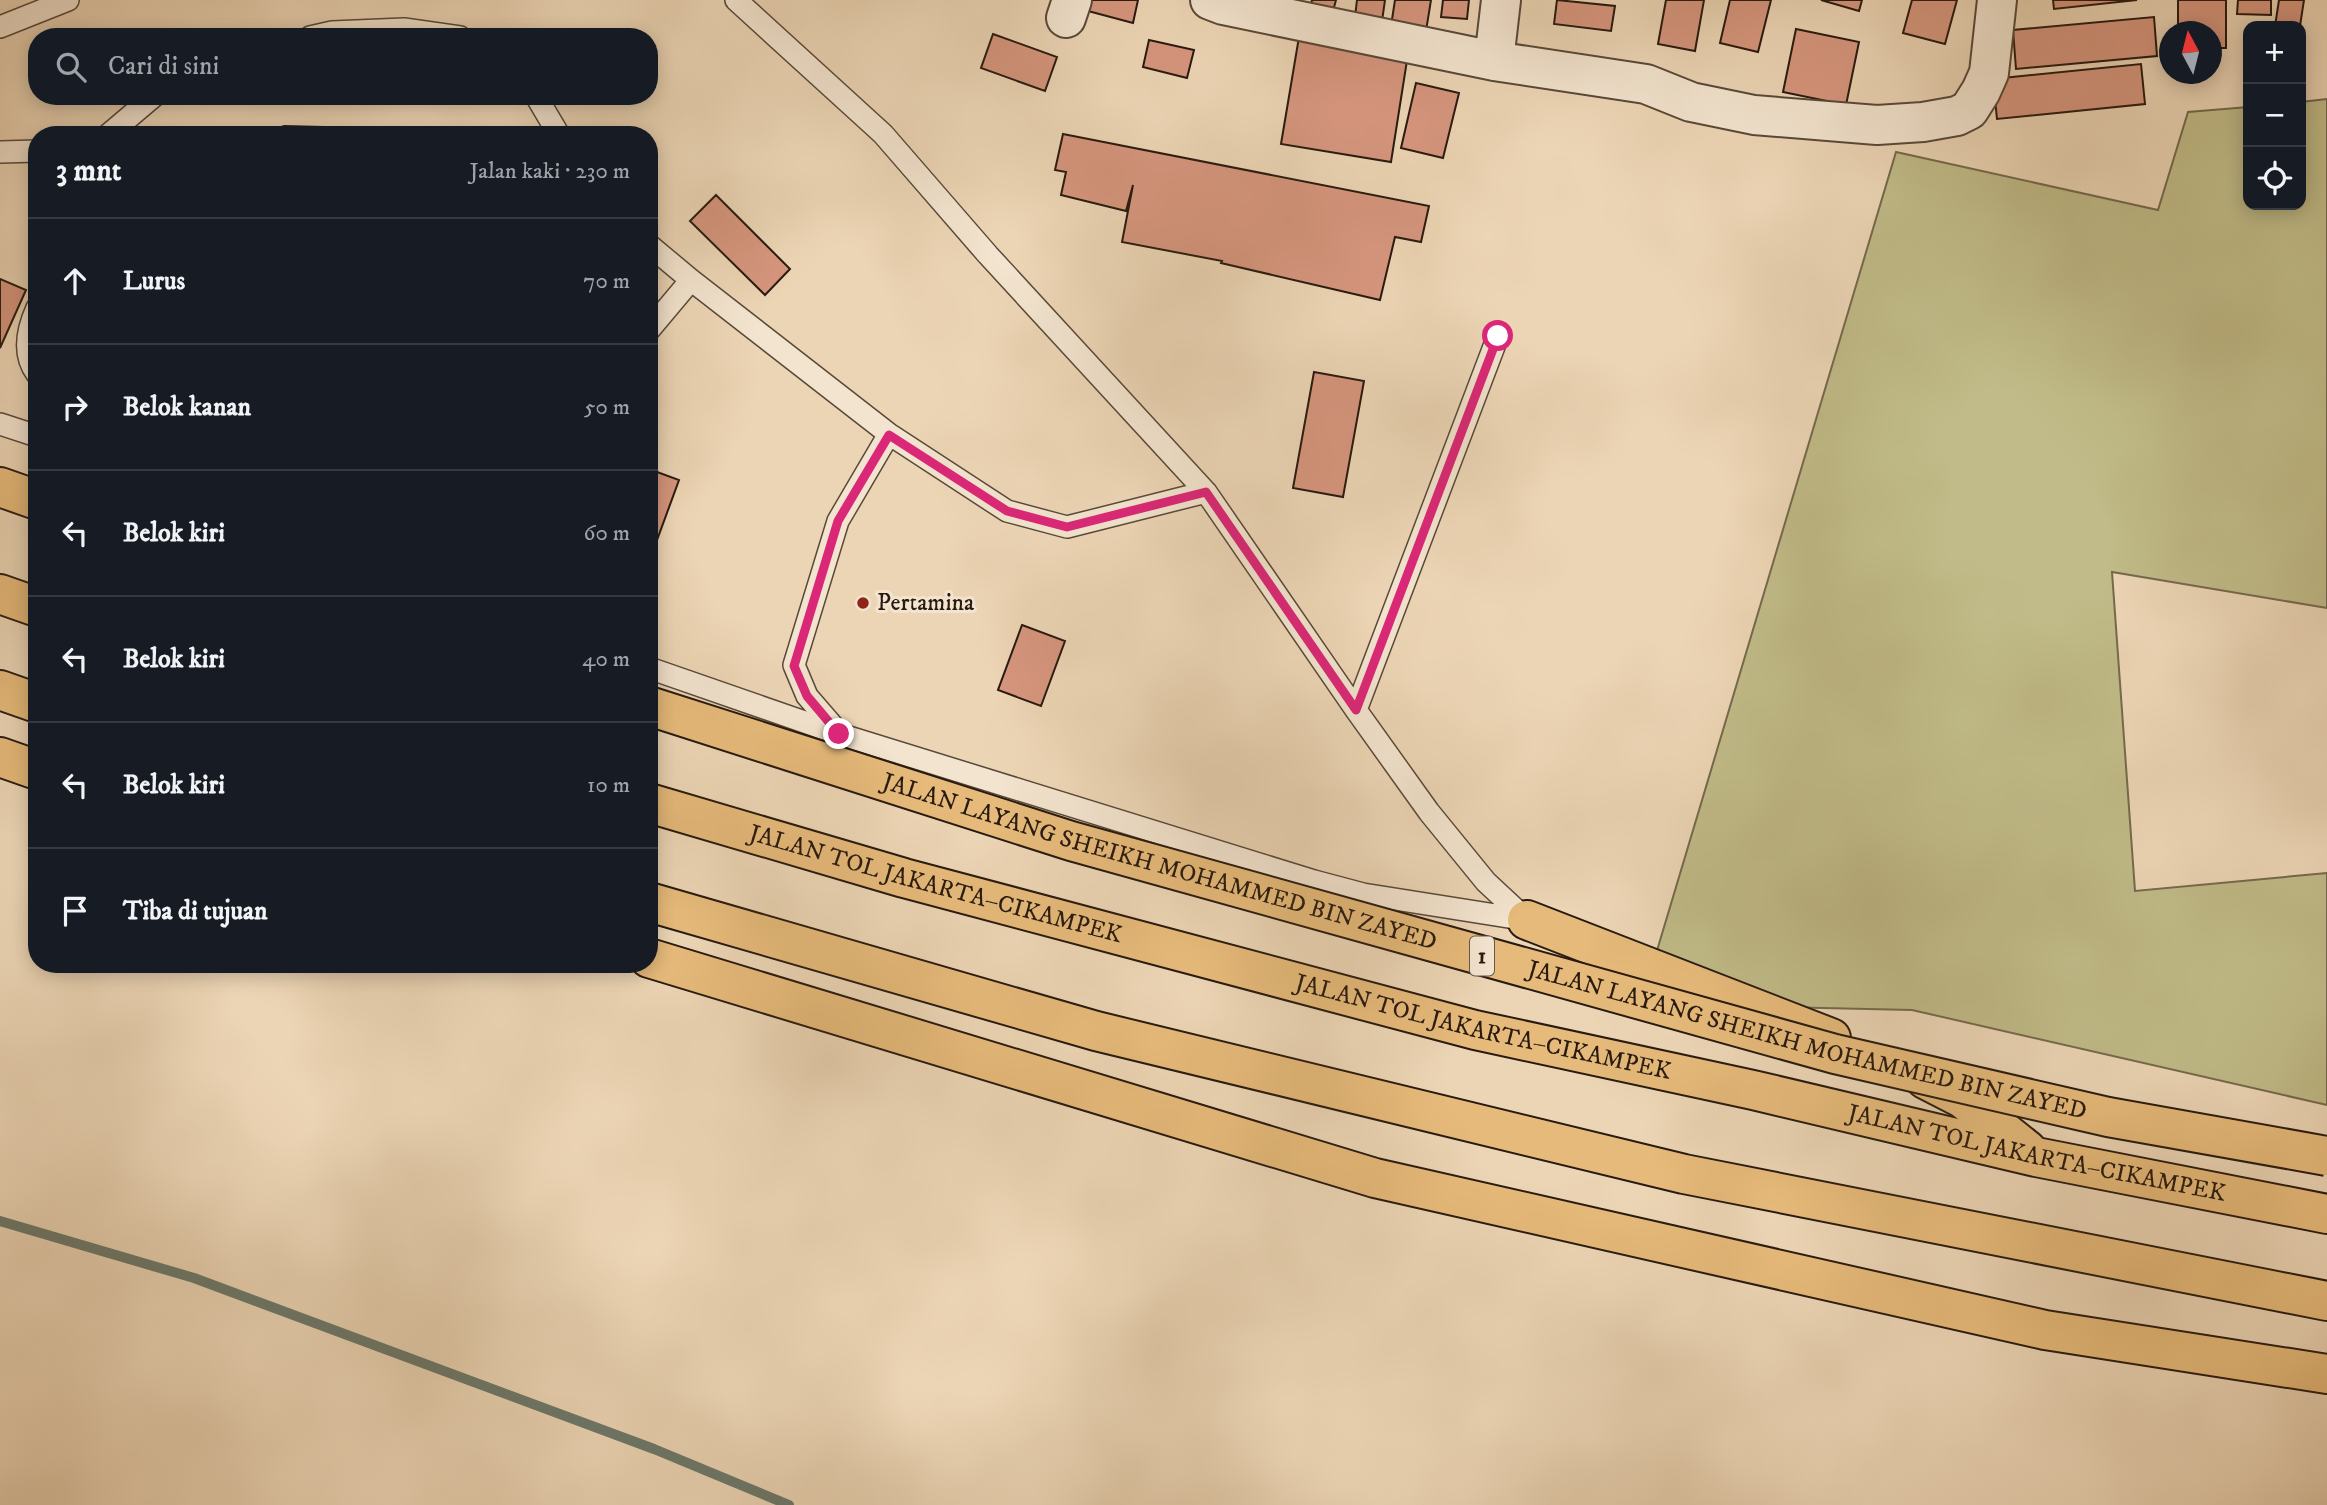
<!DOCTYPE html>
<html lang="id">
<meta charset="utf-8">
<style>
body{margin:0;font-family:"IM FELL DW Pica",serif;background:#242831;color:#f1f3f6}
.controls{position:absolute;right:21px;top:21px;display:grid;overflow:hidden;border-radius:14px;box-shadow:0 4px 18px #0003}
.controls button{width:63px;height:63px;display:grid;place-items:center;padding:0;border:0;border-bottom:2px solid #363941;background:#171b24;color:#f1f3f6;font:35px sans-serif}
.compass{position:absolute;left:2159px;top:21px;width:63px;height:63px;border-radius:50%;background:#171b24;box-shadow:0 4px 18px #0003;rotate:353deg}
.stop{position:absolute;width:21px;height:21px;margin:-16px;border:5px solid #db2777;border-radius:50%;background:#fff}
.stop.end{background:#db2777;border-color:#fff;box-shadow:0 2px 7px #0008}
.list{margin:0;padding:0;list-style:none}
h2{display:flex;justify-content:space-between;align-items:center;height:91px;margin:0;padding:0 28px;font-size:30px}
h2 small{font-size:23px;font-weight:400;color:#9ea1a6}
.list li{display:grid;grid-template-columns:46px 1fr auto;gap:21px;align-items:center;box-sizing:border-box;height:126px;padding:0 28px;border-top:2px solid #363941}
.list b{display:block;font-size:26px;white-space:nowrap}
.list em{font-size:23px;font-style:normal;color:#9ea1a6}
.icon{flex:none;width:38px;height:38px;fill:none;stroke:currentColor;stroke-width:2;stroke-linecap:round;stroke-linejoin:round}
.map{position:relative;flex:none;width:2327px;height:1505px;overflow:hidden}
.search{position:absolute;background:#171b24;box-shadow:0 4px 18px #0003;left:28px;top:28px;width:630px;height:77px;display:flex;align-items:center;gap:18px;box-sizing:border-box;padding:0 24px;border-radius:28px;color:#9ea1a6;font-size:26px}
.panel{position:absolute;background:#171b24;box-shadow:0 4px 18px #0003;left:28px;top:126px;width:630px;height:847px;border-radius:28px}
.map>svg:first-child{display:block}
.green{fill:#c0bb88;stroke:#746a4c;stroke-width:2}
.lines{fill:none;stroke-linecap:round;stroke-linejoin:round}
.stream{stroke:#6c796c;stroke-width:10}
.building{fill:#d6967e;stroke:#281a10;stroke-width:2}
.lane-casing{stroke:#594939;stroke-width:24}
.street-casing{stroke:#594939;stroke-width:42}
.highway-casing{stroke:#281a10;stroke-width:42}
.lane{stroke:#f3e4cf;stroke-width:21}
.street{stroke:#f3e4cf;stroke-width:38}
.highway{stroke:#e6ba7a;stroke-width:38}
.highway-bridge-casing{stroke:#281a10;stroke-width:42;stroke-linecap:butt}
.highway-bridge{stroke:#e6ba7a;stroke-width:38}
.route{stroke:#db2777;stroke-width:9}
.poi-dot{fill:#8f2418;stroke:#f3e4cf;stroke-width:2.5}
.labels{text-anchor:middle;dominant-baseline:central;stroke-width:6;stroke-linejoin:round;paint-order:stroke}
.shield{fill:#f3e4cf;stroke:#655749;stroke-width:2}
.shield-label{font-size:23px;font-weight:bold;fill:#281a10}
.poi-label{font-size:24px;fill:#281a10;stroke:#f3e4cf;text-anchor:start}
.street-label{font-size:24px;fill:#281a10;stroke:#f3e4cf}
</style>
<div class="map">
<svg width="2327" height="1505" viewBox="0 0 2327 1505">
<rect width="100%" height="100%" fill="#ecd5b5"/>
<filter id="stains"><feTurbulence type="fractalNoise" baseFrequency=".00286" numOctaves="4"/><feColorMatrix values="0 0 0 0 .2 0 0 0 0 .09 0 0 0 0 .02 0 0 0 .5 -.17"/></filter>
<radialGradient id="worn" r=".72"><stop offset=".6" stop-color="#630" stop-opacity="0"/><stop offset="1" stop-color="#630" stop-opacity=".3"/></radialGradient>
<path class="green" d="M2327,99v509l-215,-36 23,319 192,-18v232l-415,-95 -271,-6 255,-852 262,58 30,-98 60,-5v98h53v-103z"/>
<g class="lines">
<path class="stream" d="M0,1221l194,57 460,171 135,56"/>
</g>
<path class="building" d="M1090,0h48l-5,23 -45,-12z
M1312,0h24l-6,22 -22,-6z
M1357,0h28l-3,21 -27,-4z
M1395,0h36l-5,31 -35,-5z
M1443,0h26l-2,19 -26,-2z
M1557,0l58,6 -4,25 -57,-7z
M1666,0h38l-9,51 -37,-7z
M1730,0h41l-13,52 -38,-9z
M1821,0h41l-3,11z
M1912,0h45l-12,44 -42,-11z
M2053,0h84l-83,9z
M2178,0h48v48h-14v-16h-34z
M2238,0h33v15l-34,-1z
M2279,0h25l-4,26h-25z
M2154,17l3,39 -141,13 -3,-39z
M1796,29l63,13 -13,63 -63,-13z
M993,34l64,23 -12,34 -64,-23z
M1299,37l109,17 -17,108 -110,-18z
M1149,40l45,10 -7,28 -44,-11z
M2141,64l4,40 -148,15 -4,-40z
M1416,83l43,10 -16,65 -42,-10z
M284,126l160,4 9,5h-193z
M1063,134l366,72 -8,36 -26,-5 -15,63 -159,-37 1,-2 -100,-19 11,-57 -7,26 -65,-16 5,-23 -11,-2z
M716,195l74,74 -25,26 -75,-74z
M0,279l26,11 -26,58z
M1314,372l50,9 -21,116 -50,-9z
M649,469l30,11 -30,82z
M1022,625l43,16 -24,65 -43,-16z"/>
<g class="lines">
<g class="lane-casing">
<path id="lane" d="M736,0l147,134 105,121 218,237 150,218 73,102 57,70 41,38
M0,27l68,-27
M310,37l22,-5 72,-3 56,8
M536,96l23,39
M108,135l46,-39
M0,152l37,-1
M649,245l42,35 198,154 118,77 60,16 139,-35
M37,308c-10,22 -15,46 0,66
M649,330l42,-50
M0,424l37,12
M649,668l190,66 475,147 49,13 164,26
M1356,710l142,-374
M839,733l-32,-37 -13,-31 44,-144 51,-87"/>
</g>
<g class="street-casing">
<path id="street" d="M1210,0l13,5 271,56 152,23 45,18 63,13 123,10 46,-3 34,-6 12,-6 12,-19 8,-18 8,-73
M1066,18l6,-18
M1494,61l7,-61"/>
</g>
<g class="highway-casing">
<g id="highway">
<path d="M0,487l37,13"/>
<path d="M0,594l37,13"/>
<path d="M0,690l37,13"/>
<path d="M0,757l37,13"/>
<path id="s1" d="M649,803l255,75 571,152 278,60 283,67 291,57"/>
<path d="M649,902l447,129 588,143 643,127"/>
<path d="M1527,920l304,118"/>
<path d="M649,958l726,220 670,152 282,44"/>
<path d="M1925,1079l37,19 65,52"/>
</g>
</g>
<use href="#lane" class="lane"/>
<use href="#street" class="street"/>
<use href="#highway" class="highway"/>
<g class="highway-bridge-casing">
<g id="highway-bridge">
<path id="s2" d="M649,706l422,135 764,213 273,63 219,39"/>
</g>
</g>
<use href="#highway-bridge" class="highway-bridge"/>
</g>
<g class="lines">
<path class="route" d="M839,734l-32,-38 -13,-30 44,-145 51,-86 118,76 60,16 139,-35 150,218 142,-374"/>
</g>
<circle class="poi-dot" cx="863" cy="603" r="7"/>
<g class="labels">
<rect class="shield" x="1470" y="936.5" width="24" height="39" rx="5"/>
<g class="shield-label">
<text x="1482" y="956">1</text>
</g>
<g class="poi-label">
<text x="877" y="603">Pertamina</text>
</g>
<g class="street-label">
<text stroke="none"><textPath href="#s2" startOffset="534">JALAN LAYANG SHEIKH MOHAMMED BIN ZAYED</textPath></text>
<text stroke="none"><textPath href="#s1" startOffset="298">JALAN TOL JAKARTA–CIKAMPEK</textPath></text>
<text stroke="none"><textPath href="#s1" startOffset="864">JALAN TOL JAKARTA–CIKAMPEK</textPath></text>
<text stroke="none"><textPath href="#s2" startOffset="1206">JALAN LAYANG SHEIKH MOHAMMED BIN ZAYED</textPath></text>
<text stroke="none"><textPath href="#s1" startOffset="1432">JALAN TOL JAKARTA–CIKAMPEK</textPath></text>
</g>
</g>
<rect width="100%" height="100%" filter="url(#stains)"/>
<rect width="100%" height="100%" fill="url(#worn)"/>
</svg>
<div class="controls">
<button>+</button>
<button>−</button>
<button><svg class="icon" aria-label="locate" viewBox="0 0 24 24"><circle cx="12" cy="12" r="6"/><path d="M12 2v4M12 18v4M2 12h4M18 12h4"/></svg></button>
</div>
<svg class="compass" viewBox="-18 -18 36 36"><path d="M0-13l5 13h-10z" fill="#e53935"/><path d="M0 13l5-13h-10z" fill="#9ea1a6"/></svg>
<div class="stop" style="left:1498px;top:336px"></div>
<div class="stop end" style="left:839px;top:734px"></div>
<div class="search"><svg class="icon" aria-label="search" viewBox="0 0 24 24"><circle cx="10" cy="10" r="6"/><path d="M15 15l6 6"/></svg>Cari di sini</div>
<section class="panel">
<h2>3 mnt<small>Jalan kaki · 230 m</small></h2>
<ul class="list">
<li><svg class="icon" aria-label="ahead" viewBox="0 0 24 24"><path d="M12 20V5M6 11l6-6 6 6"/></svg><div><b>Lurus</b></div><em>70 m</em></li>
<li><svg class="icon" aria-label="right" viewBox="0 0 24 24"><path d="M7 20v-9h11M14 6l5 5-5 5"/></svg><div><b>Belok kanan</b></div><em>50 m</em></li>
<li><svg class="icon" aria-label="left" viewBox="0 0 24 24"><path d="M17 20v-9H6M10 6l-5 5 5 5"/></svg><div><b>Belok kiri</b></div><em>60 m</em></li>
<li><svg class="icon" aria-label="left" viewBox="0 0 24 24"><path d="M17 20v-9H6M10 6l-5 5 5 5"/></svg><div><b>Belok kiri</b></div><em>40 m</em></li>
<li><svg class="icon" aria-label="left" viewBox="0 0 24 24"><path d="M17 20v-9H6M10 6l-5 5 5 5"/></svg><div><b>Belok kiri</b></div><em>10 m</em></li>
<li><svg class="icon" aria-label="arrive" viewBox="0 0 24 24"><path d="M6 21V4h12l-3 4 3 4H6"/></svg><div><b>Tiba di tujuan</b></div></li>
</ul>
</section>
</div>
